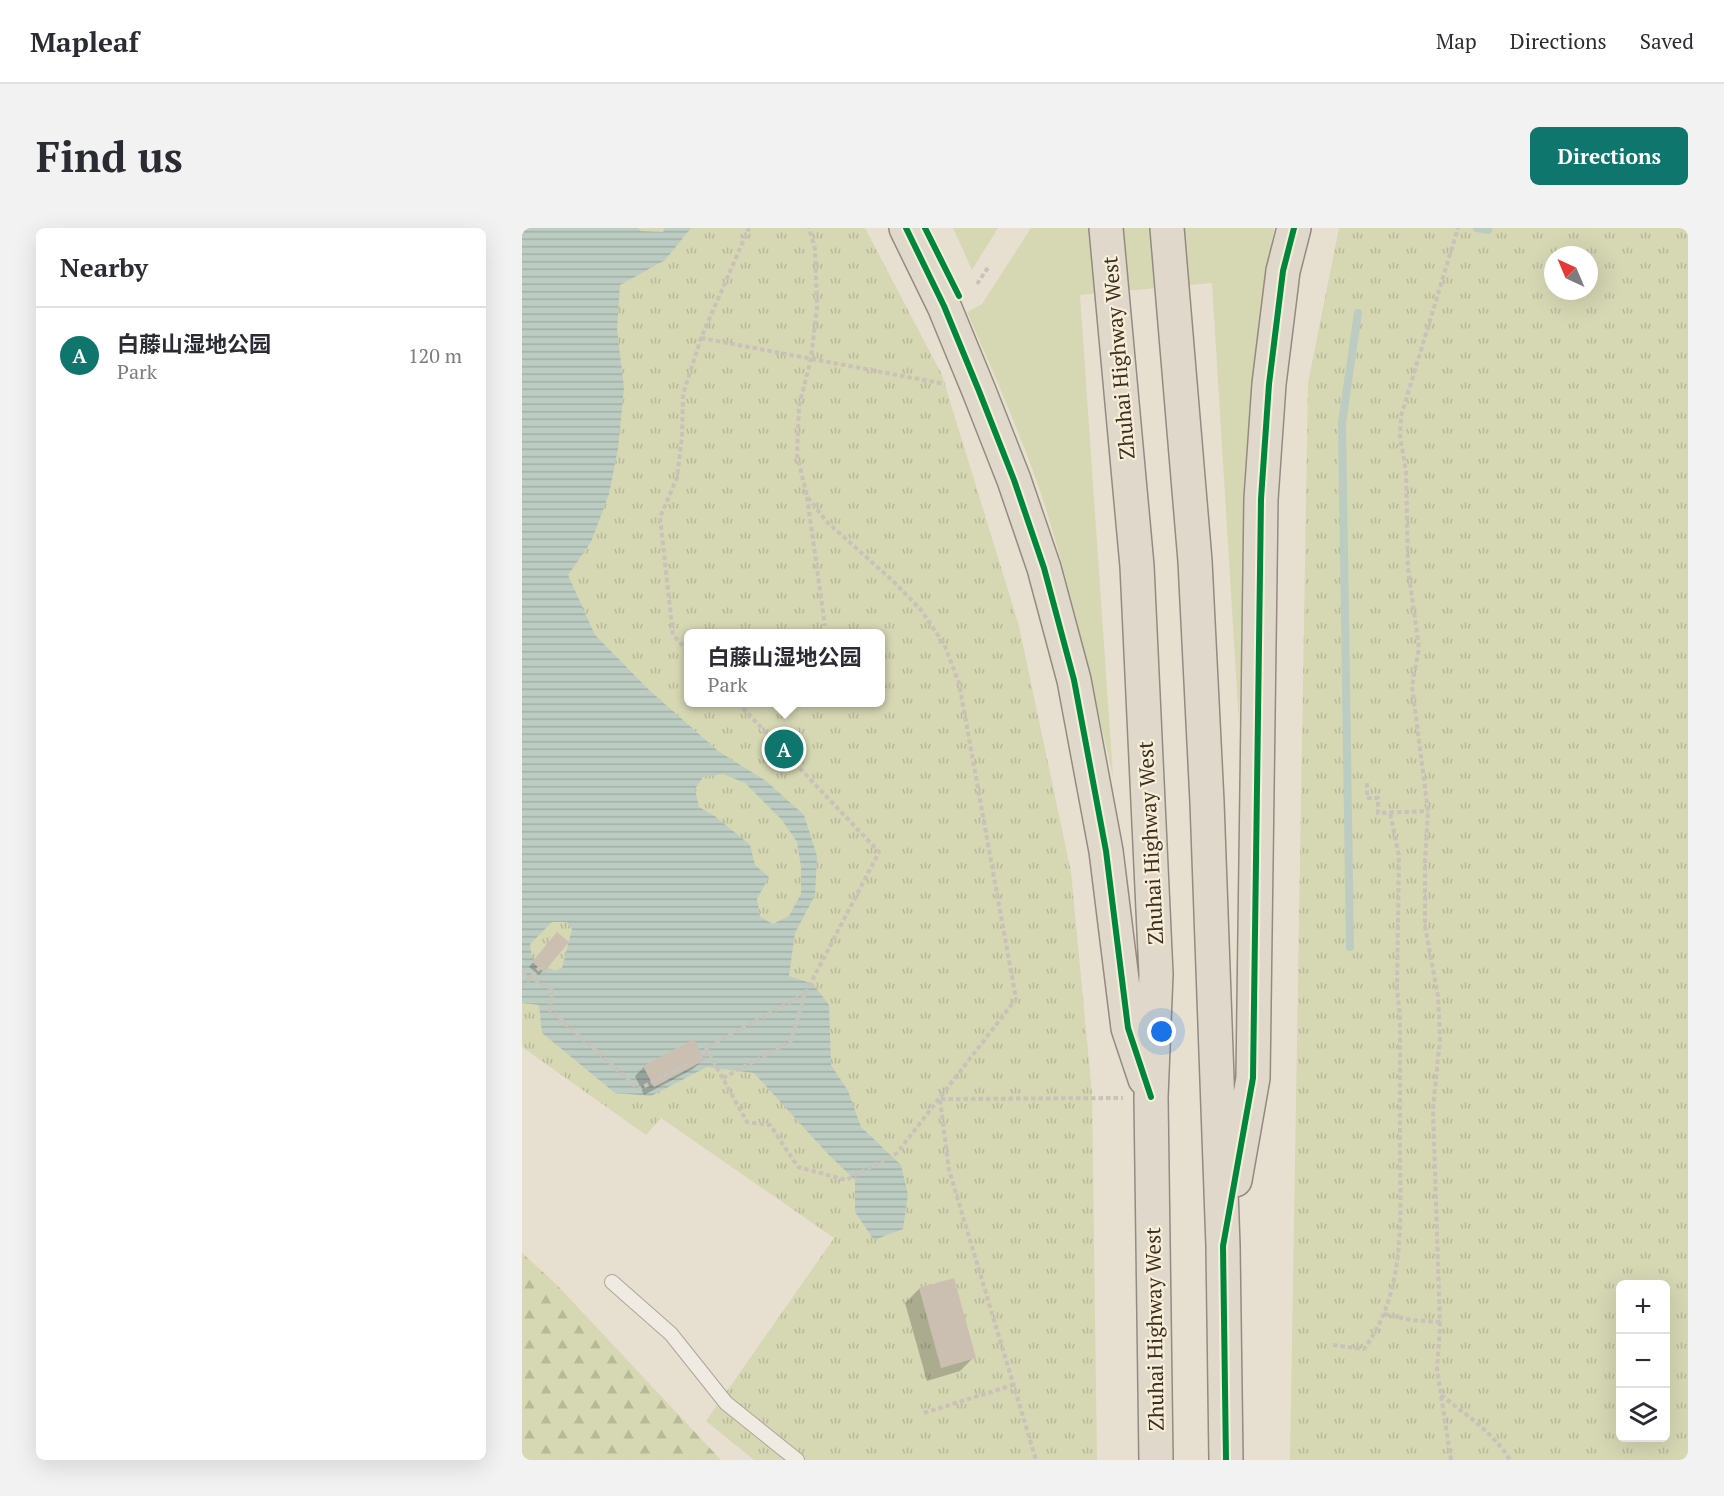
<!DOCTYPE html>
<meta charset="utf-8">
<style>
body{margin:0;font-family:"PT Serif","Noto Sans SC",serif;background:#f2f2f3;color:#2b2b33}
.controls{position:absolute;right:18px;bottom:18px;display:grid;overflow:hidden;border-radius:9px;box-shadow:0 6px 24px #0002}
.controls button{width:54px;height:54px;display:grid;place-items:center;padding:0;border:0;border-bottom:2px solid #e1e1e2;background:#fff;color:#2b2b33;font:30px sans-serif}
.compass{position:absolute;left:1022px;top:18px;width:54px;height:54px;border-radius:50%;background:#fff;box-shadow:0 6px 24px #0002;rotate:316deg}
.you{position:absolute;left:640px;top:804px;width:21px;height:21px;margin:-15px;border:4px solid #fff;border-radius:50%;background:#1a73e8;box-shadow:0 0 0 9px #1a73e833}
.badge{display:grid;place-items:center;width:39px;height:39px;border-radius:50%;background:#0f766e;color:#fff;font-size:20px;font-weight:700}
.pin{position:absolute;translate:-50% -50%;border:3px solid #fff;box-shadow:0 2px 6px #0006}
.popup{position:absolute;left:162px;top:401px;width:201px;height:78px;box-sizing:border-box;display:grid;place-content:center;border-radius:9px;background:#fff;filter:drop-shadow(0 2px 4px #0005);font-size:20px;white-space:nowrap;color:#7c7c81}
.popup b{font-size:22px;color:#2b2b33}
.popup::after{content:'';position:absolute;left:50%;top:100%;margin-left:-12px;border:12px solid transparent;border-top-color:#fff}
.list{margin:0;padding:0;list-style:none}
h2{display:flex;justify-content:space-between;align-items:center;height:78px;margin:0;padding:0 24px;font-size:26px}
h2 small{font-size:20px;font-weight:400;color:#7c7c81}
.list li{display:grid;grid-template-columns:39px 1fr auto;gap:18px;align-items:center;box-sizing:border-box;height:96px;padding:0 24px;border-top:2px solid #e1e1e2}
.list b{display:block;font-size:22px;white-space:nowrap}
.list p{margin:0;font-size:20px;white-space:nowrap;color:#7c7c81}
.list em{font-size:20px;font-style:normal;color:#7c7c81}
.icon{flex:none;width:33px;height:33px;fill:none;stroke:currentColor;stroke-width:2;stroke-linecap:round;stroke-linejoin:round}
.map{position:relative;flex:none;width:1166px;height:1232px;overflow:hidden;border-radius:9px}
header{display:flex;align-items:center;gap:36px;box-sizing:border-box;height:84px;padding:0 30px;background:#fff;border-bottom:2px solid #e1e1e2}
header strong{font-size:28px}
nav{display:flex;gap:33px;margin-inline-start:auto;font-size:21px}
.intro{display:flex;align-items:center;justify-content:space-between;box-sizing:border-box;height:144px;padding:0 36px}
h1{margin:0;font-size:42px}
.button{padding:15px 27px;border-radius:9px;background:#0f766e;color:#fff;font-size:21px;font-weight:700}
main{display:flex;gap:36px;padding:0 36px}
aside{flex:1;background:#fff;border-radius:9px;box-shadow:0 6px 24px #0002}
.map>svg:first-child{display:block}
.grass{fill:#d6d7b3}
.forest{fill:url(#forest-firs)}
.park{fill:url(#park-tufts);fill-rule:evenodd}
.water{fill:url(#water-rules);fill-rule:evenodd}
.shadow{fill:#0003}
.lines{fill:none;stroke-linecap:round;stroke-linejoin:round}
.stream{stroke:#bcccc2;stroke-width:8}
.building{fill:#cbbfb2}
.service-casing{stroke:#ada599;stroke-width:16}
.trunk-casing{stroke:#928b80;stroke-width:36}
.path{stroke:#c8c2b9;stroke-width:4;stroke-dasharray:4.5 3;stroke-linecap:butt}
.service{stroke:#efebe3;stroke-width:14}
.trunk{stroke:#e0d9cb;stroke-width:33}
.cycleway-casing{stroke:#f7eed8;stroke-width:10}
.cycleway{stroke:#00873e;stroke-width:6}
.labels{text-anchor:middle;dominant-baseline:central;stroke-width:4.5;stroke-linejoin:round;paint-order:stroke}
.street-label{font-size:21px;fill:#3d2e20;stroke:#f7eed8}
</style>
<header>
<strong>Mapleaf</strong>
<nav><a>Map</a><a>Directions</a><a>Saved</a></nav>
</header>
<div class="intro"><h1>Find us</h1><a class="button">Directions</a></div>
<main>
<aside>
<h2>Nearby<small></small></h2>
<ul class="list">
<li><span class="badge">A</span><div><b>白藤山湿地公园</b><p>Park</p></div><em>120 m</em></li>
</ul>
</aside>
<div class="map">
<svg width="1166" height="1232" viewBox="0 0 1166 1232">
<defs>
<pattern id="forest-firs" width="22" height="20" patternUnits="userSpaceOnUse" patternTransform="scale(1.5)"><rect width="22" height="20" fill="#d6d7b3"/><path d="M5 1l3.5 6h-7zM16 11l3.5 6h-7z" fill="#b9b99a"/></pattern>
<pattern id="park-tufts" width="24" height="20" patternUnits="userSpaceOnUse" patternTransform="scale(1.5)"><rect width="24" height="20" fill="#d6d7b3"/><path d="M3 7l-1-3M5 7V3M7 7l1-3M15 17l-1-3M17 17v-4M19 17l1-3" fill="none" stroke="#b9b99a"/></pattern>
<pattern id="water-rules" width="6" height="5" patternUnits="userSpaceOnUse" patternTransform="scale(1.5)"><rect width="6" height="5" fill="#bcccc2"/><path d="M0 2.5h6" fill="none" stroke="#a2b0a6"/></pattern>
</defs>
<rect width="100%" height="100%" fill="#e7e0d1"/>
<path class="grass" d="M431,0h45l-26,42z
M509,0h243l-14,93 -12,119 -9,284 -27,-441 -132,12 33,481c-23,-97 -43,-197 -75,-291 -21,-59 -46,-116 -71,-173l15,-8z"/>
<path class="forest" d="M0,1025l34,31 165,176h-199z"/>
<path class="park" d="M0,0h343l77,147 77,251 52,246 21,221 5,367h-343l-48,-39 128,-183 -173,-120 -15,17 -124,-88zM166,406h192v68h-192z
M817,0h349v1232h-398l18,-1077zM1031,27h36v36h-36zM1098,1056h46v154h-46z"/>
<path class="water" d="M0,0h115l4,3 22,1 2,-4h26l-26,32 -45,25 -3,44 7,59 -6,61 -9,45 -18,48 -23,33 27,60 53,54 70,62 48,30 38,34 13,41 -2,39 -20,38 -6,43 24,8 16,21 2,60 17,26 13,36 40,38 7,30 -5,34 -29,11 -19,-28v-32l-27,-26 -74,-81 -47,-6 -56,29 -36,-3 -73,-60 -3,-28 -17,-2zM201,546l22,9 37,37 15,22 4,25v27l-12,22 -16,8 -13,-7 -3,-18 12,-22 -14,-12 -5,-20 -34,-28 -17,-10 -4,-18 8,-12zM30,694h15l5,7 -10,39 -9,3 -21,-13 -2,-14z"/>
<path class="shadow" d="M31,710l14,4 -28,33 -10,-8z
M181,832l-10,9 -49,26 -9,-19 9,-9z
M431,1052l21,77 -14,14 -33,10 -22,-78 14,-14z"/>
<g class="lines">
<path class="stream" d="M955,0l11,2
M828,719l-8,-524 16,-110"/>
</g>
<path class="building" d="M35,704l12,10 -25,30 -12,-10z
M172,811l11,21 -51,27 -11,-21z
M432,1050l22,80 -35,10 -22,-80z"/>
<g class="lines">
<g class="service-casing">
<path id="service" d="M90,1054l59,52 55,69 71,57"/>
</g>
<g class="trunk-casing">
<path id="trunk" d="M384,0l38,78 35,85 35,89 30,88 30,112 32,171 22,177 17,51
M584,0l31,338 19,408 -5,123 5,363
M645,0l28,333 12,241 16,444 3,214
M713,952l18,-102 8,-579 8,-115 14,-113 11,-43"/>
</g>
<path class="path" d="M455,56l12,-18
M179,110l244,46
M285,269l18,129
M166,423l-15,-16 -13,-118 17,-39 5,-41 1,-43 18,-56 48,-110
M845,555v15h11v15l50,-2
M0,745l30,16 -2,21 89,79 70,-36
M0,759l21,-23
M283,766l-99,54 41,74 23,3 28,42 48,13 51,-27 119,-154 -57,-316 -15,-39 -23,-34 -27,-28 -68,-61 -19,-25 -10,-41 2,-49 12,-47 6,-52 -2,-58 -6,-21
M201,850l68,-37 14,-47 74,-142 -142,-150
M419,871l182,-1
M418,872l9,70 87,290
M862,1086l27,6 29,2
M811,1117l31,4c43,-59 36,-130 36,-199 0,-44 0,-89 0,-133l-3,-28 2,-133 -9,-44
M919,1167c25,20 52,37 69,65
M402,1185l89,-28
M929,1232l-14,-91 3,-42 -7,-218 7,-71 -2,-42 -13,-70v-65l3,-50 -16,-125 7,-38 -11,-80 -2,-97 -6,-35 1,-20 57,-188"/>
<use href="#service" class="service"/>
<use href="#trunk" class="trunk"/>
<g class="cycleway-casing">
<path id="cycleway" d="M384,0l38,78 35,85 35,89 30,88 30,112 32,171 22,177 23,69
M403,0l34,68
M704,1232l-3,-214 30,-168 8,-579 8,-115 14,-113 11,-43"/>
</g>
<use href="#cycleway" class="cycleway"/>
</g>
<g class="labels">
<g class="street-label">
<text transform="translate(596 130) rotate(-95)">Zhuhai Highway West</text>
<text transform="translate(628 615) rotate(-93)">Zhuhai Highway West</text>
<text transform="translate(632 1101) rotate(-91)">Zhuhai Highway West</text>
</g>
</g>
</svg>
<div class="controls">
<button>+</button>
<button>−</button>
<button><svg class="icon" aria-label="layers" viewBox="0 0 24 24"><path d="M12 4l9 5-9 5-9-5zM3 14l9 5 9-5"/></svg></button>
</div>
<svg class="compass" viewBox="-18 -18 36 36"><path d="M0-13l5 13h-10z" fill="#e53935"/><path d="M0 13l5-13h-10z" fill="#7c7c81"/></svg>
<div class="you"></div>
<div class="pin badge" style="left:262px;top:521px">A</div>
<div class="popup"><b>白藤山湿地公园</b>Park</div>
</div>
</main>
